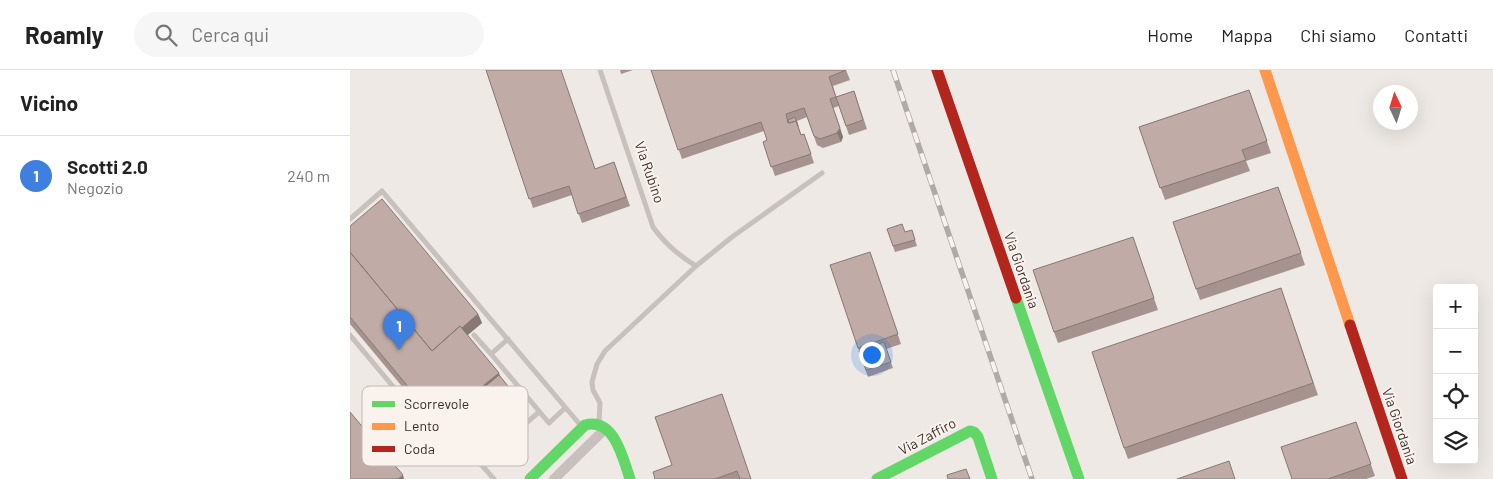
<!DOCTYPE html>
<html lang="it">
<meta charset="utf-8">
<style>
body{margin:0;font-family:Barlow,sans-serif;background:#f6f6f6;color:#222}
.controls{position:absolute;right:15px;bottom:15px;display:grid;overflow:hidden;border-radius:5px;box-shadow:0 5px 20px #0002}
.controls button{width:45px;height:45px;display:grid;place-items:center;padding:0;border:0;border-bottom:1px solid #e0e0e0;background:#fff;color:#222;font:25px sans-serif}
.compass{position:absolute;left:1023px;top:15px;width:45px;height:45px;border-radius:50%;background:#fff;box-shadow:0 5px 20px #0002;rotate:356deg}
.you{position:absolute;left:521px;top:284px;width:18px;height:18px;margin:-12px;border:4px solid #fff;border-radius:50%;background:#1a73e8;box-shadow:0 0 0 8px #1a73e833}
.badge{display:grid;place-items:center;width:32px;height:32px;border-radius:50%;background:#ea580c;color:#fff;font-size:16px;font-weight:700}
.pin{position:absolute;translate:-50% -41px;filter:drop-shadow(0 1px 2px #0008)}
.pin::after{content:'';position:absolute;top:26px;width:18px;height:15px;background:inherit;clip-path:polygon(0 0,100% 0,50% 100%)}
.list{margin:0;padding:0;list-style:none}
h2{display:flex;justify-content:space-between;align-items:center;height:65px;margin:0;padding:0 20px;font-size:21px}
h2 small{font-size:16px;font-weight:400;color:#767676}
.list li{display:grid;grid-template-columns:32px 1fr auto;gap:15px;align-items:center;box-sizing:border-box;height:80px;padding:0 20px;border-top:1px solid #e0e0e0}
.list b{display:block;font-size:19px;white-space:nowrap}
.list p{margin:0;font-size:16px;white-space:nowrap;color:#767676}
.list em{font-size:16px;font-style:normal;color:#767676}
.icon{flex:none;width:28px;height:28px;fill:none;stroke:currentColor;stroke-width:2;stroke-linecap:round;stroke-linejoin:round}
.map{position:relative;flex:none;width:1143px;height:409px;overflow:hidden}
header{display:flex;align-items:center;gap:30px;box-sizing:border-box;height:70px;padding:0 25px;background:#fff;border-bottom:1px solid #e0e0e0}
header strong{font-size:24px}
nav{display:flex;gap:28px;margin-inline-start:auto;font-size:18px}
.search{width:350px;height:45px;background:#f6f6f6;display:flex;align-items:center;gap:12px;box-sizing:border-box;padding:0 18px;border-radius:28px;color:#767676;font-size:19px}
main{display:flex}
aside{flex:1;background:#fff}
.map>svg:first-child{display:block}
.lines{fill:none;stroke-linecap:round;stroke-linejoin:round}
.lane{stroke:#c7c0bd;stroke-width:5}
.street{stroke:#c7c0bd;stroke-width:10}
.fast{stroke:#63d668;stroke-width:11}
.slow{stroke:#ff974d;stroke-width:11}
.jam{stroke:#b3261e;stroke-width:11}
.rail-casing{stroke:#afa9a7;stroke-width:5.5}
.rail{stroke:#faf2ed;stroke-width:4;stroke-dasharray:11;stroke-linecap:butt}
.wall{fill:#a6938f}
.shaded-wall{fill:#877874}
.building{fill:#c1aba6;stroke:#877874}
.labels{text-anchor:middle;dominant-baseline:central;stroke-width:4;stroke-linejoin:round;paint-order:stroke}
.street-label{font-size:14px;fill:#392d2b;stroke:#faf2ed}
.key{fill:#faf2ed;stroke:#c0b7b3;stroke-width:1}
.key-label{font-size:14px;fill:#392d2b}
</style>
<header>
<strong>Roamly</strong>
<div class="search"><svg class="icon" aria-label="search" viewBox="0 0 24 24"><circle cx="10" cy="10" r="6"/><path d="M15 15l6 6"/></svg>Cerca qui</div>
<nav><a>Home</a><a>Mappa</a><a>Chi siamo</a><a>Contatti</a></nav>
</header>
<main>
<aside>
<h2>Vicino<small></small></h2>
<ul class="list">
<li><span class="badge" style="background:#3f7fe0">1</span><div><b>Scotti 2.0</b><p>Negozio</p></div><em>240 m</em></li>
</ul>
</aside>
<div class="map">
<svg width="1143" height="409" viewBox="0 0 1143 409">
<rect width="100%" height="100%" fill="#eee9e4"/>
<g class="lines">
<path class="lane" d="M250,0l53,157c12,17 25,28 43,39
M0,149l32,-28 200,236
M0,265l107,128 22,-1 15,17
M124,265l17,19 17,-15
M141,284l58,69 16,-15
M249,352l1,-19 -7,-13 -1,-8 5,-18 8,-13 91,-85 36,-29 90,-64
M160,367l29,-25"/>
<path class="street" d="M204,409l51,-50"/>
<path class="fast" d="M666,228l63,181
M180,409l55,-54c29,-8 38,33 45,54
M527,409l93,-48 4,1 4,5 14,42"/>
<path class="slow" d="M915,0l85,255"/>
<path class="jam" d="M587,0l79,228
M1000,255l52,154"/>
<g class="rail-casing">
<path id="rail" d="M543,0l139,409"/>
</g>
<use href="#rail" class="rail"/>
</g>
<path class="wall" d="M136,0l109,99 19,-7 16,44 -48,17 -10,-28 -39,13z
M270,0h13l-12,4z
M301,0h195l4,10 -17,6 3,11 18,-6 13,38 -18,6 -10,-29 -6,2 10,29 -2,5 -18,6 -6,-3 -10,-28 -10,4 4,14 3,-1 10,29 -39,13 -12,-34 4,-2 -3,-9 -82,28z
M899,20l22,63 -25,8 4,10 -85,29 -26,-73z
M928,117l27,78 -105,35 -27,-78z
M0,156l128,88 4,9 -15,12 45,56 4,9 -61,50 -105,-126z
M537,159l18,3 7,-2 5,16 -22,6z
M783,167l25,73 -100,33 -4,-11z
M520,182l31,92 -15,5 7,19 -25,9 -10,-29z
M931,218l37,107 -190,64 -4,-11z
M305,347l96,62h-96l17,-14z
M1006,352l19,54 -9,3h-74z"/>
<path class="shaded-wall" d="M480,29l13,38 -2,5 -4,-9z
M128,244l4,9 -46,39 -3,-9z
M149,303l4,11 -27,23 -7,-10z
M162,321l4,9 -61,50 -4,-12 31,-25z
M53,405l1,4h-6z"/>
<path class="building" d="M136,0h75l34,99 19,-7 12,35 -48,17 -9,-28 -40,13z
M301,0h195l-17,7 7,20 -6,2 10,29 -3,5 -17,6 -6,-3 -10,-28 -18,6 2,9 8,-2 5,14 3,-1 7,20 -40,13 -8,-25 4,-2 -6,-18 -83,28z
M899,20l18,51 -25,9 4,10 -86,28 -21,-61z
M504,21l9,29 -17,6 -10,-29z
M445,47l3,9 -2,-5 -7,2 -1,-3z
M928,117l23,66 -105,36 -23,-67z
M32,129l96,115 -16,14 -2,-2 -28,25 -82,-99v-26z
M552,154l3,8 7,-2 3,10 -22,6 -6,-17z
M783,167l21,61 -100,34 -21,-62z
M0,182l82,99 28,-25 39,47 -30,24 13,16 -31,25 -101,-121z
M520,182l28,82 -40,14 -28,-83z
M931,218l32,95 -189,65 -32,-96z
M534,272l7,20 -25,8 -7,-19z
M149,305l13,16 -29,24 -1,-2 -12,-14z
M372,324l29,85h-11l-3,-8 -22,8h-60l-2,-7 19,-7 -17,-48z
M0,342l53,63 -5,4h-48z
M1006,352l15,42 -43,15h-36l-11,-32z
M879,391l6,18h-58z
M616,399l4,10h-22l-1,-4z"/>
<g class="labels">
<g class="street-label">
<text transform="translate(300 102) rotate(71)">Via Rubino</text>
<text transform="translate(672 200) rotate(71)">Via Giordania</text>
<text transform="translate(1050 356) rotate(71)">Via Giordania</text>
<text transform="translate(577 366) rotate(-28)">Via Zaffiro</text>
</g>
</g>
<rect x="12" y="316" width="166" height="80" rx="8" class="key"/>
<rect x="22" y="331" width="23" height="6" fill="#63d668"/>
<rect x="22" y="353" width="23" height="7" fill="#ff974d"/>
<rect x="22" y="376" width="23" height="6" fill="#b3261e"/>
<g class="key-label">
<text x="54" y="339">Scorrevole</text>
<text x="54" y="361">Lento</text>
<text x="54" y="384">Coda</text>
</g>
</svg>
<div class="controls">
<button>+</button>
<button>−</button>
<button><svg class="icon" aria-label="locate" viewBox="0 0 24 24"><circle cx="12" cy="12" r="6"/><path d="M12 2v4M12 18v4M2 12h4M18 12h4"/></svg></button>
<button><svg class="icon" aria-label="layers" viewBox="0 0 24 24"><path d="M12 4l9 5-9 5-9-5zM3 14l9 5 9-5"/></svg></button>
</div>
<svg class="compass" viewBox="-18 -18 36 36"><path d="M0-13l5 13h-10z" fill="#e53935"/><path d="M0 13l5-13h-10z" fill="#767676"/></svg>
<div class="you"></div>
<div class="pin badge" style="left:49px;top:280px;background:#3f7fe0">1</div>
</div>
</main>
